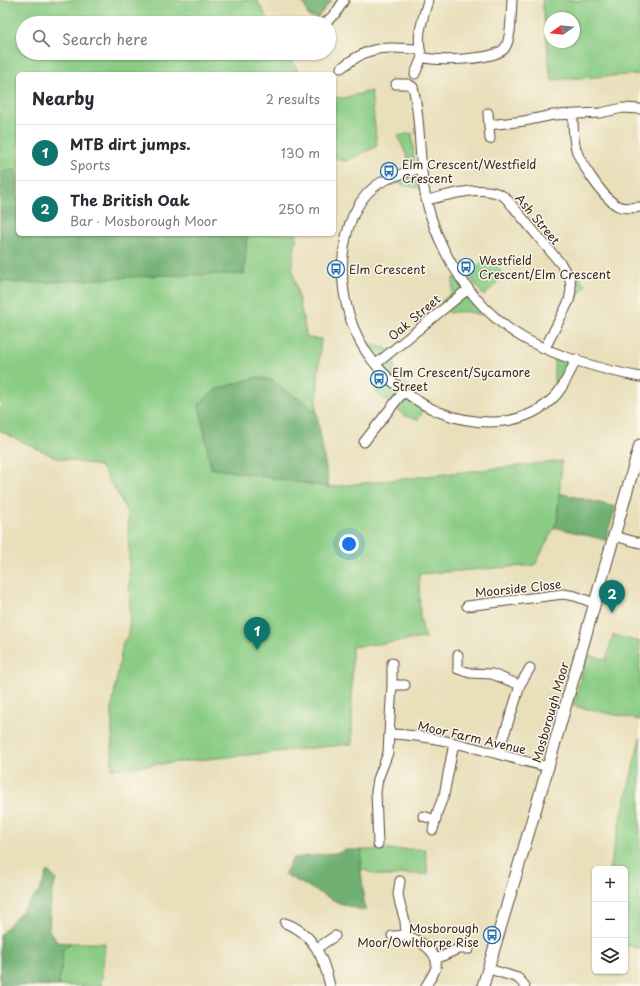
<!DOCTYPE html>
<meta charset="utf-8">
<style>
body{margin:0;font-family:"Playpen Sans",sans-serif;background:#f2f2f3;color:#2b2b33}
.controls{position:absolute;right:12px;bottom:12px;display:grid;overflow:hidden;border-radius:6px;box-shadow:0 1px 3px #0004}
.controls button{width:36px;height:36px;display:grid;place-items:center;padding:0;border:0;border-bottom:1px solid #e1e1e2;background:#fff;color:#2b2b33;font:20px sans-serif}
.compass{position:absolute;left:544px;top:12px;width:36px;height:36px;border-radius:50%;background:#fff;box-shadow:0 1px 3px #0004;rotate:256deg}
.you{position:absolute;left:349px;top:544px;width:14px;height:14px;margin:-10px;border:3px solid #fff;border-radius:50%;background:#1a73e8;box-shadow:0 0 0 6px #1a73e833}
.badge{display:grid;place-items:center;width:26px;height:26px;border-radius:50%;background:#0f766e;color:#fff;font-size:13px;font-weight:700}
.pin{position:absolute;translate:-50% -33px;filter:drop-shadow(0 1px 2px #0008)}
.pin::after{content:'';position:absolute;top:21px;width:14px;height:12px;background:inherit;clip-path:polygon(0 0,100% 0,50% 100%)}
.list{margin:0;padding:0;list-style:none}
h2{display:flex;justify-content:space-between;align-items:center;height:52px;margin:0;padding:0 16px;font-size:17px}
h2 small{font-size:13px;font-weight:400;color:#7c7c81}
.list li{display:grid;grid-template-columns:26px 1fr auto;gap:12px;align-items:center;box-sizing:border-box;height:56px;padding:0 16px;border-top:1px solid #e1e1e2}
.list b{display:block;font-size:15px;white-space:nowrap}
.list p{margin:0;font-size:13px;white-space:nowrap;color:#7c7c81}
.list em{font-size:13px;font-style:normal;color:#7c7c81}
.icon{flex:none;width:22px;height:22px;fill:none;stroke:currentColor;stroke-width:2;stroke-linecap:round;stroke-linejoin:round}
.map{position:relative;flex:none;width:640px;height:986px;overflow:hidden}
.search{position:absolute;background:#fff;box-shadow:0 1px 3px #0004;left:16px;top:16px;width:320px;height:44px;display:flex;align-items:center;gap:10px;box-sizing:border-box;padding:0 14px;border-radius:22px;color:#7c7c81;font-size:15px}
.panel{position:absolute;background:#fff;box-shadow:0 1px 3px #0004;left:16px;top:72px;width:320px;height:164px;border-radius:6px}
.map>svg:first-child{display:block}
.green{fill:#8acc84;stroke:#627b51;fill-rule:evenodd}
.forest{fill:#6fb072;stroke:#556d48}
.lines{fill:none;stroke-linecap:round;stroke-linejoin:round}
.minor-casing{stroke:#554535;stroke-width:11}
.major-casing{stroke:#554535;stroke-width:13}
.minor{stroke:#fff;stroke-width:9}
.major{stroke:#fff;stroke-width:11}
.labels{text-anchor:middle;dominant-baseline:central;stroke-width:3;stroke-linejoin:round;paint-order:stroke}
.poi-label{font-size:12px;fill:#3b2a1e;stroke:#fbf7ec;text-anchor:start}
.street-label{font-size:12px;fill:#3b2a1e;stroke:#fbf7ec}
</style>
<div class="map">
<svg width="640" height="986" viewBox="0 0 640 986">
<rect width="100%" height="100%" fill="#fbf7ec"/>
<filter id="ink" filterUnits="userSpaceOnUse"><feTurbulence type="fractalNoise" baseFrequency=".025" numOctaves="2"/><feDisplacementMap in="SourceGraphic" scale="8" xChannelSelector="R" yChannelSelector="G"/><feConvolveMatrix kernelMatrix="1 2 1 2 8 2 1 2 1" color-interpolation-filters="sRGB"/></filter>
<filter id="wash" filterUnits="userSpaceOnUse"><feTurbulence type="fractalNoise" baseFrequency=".012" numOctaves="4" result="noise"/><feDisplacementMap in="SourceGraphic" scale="16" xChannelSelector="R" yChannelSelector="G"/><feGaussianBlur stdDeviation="0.9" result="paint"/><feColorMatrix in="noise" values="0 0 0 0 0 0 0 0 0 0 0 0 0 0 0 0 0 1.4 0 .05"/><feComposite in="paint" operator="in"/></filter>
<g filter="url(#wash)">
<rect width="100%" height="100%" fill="#e9dfba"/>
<path class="green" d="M0,0h257l13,23h-247v30h264l13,21h-282v96l-18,1z
M542,0h98v74l-89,6zM550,18h24v24h-24z
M371,91l6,55 -30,15 -13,-2v-62l9,1z
M412,133l2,26 6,30 -28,-7 19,-8 -1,-10 -12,-28z
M247,234h50l-5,32 15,72 14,1 -5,69 -4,2 -6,-7 -22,-13 -10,-9 -17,-4 -42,13 -4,78 118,19 233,-26 -5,61 -22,43 -116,9 1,43 5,21 -73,9v97l-240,25v-62l11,-65 5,-6 2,-20 -2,-101 -10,-21 -18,-28 -43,-8 -57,-27v-150l35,2 130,-8 79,-1z
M490,257l14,18 -20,21 -18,-23z
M571,268l14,17 -11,18v-23z
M453,278h4l20,29 6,6 -2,2c-12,-4 -20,-4 -32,-2l-7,-9v-3l10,-8z
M366,343l21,6 7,7 1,18 14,12v12l15,11 -6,11 -13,-4 -29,-24 15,-17z
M554,356l13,6c2,9 -6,20 -13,27z
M613,635l27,7v78l-67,-14 14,-52 19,6z
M640,738v211l-15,-4v-76h-16z
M425,849l3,25h-27c-9,6 -30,-1 -40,-5l1,-19z
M71,943h34l-4,43h-42l4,-38z"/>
<path class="forest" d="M302,0h30l-15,18 -8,-1z
M18,170v64h229l-3,40 -79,1 -130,8 -35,-2v-110z
M256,377l18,4 10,9 22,13 5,7 5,-2 13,79 -118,-19 -12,-64 16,-14z
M559,493l57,14 -11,33 -51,-13 3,-5z
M343,850h19l-1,19 4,42 -26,-8 -55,-29 9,-16 49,-6z
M48,871l8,8 -5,19 -2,32 8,12 14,1 -8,6 -4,37h-59v-51l40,-45z"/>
</g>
<g filter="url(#ink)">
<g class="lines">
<g class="minor-casing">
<path id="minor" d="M428,0c-5,20 -13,36 -6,57 14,5 71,3 82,-8 8,-9 7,-37 8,-49
M325,23l11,-10 8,-13
M341,68c7,-5 16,-12 24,-15 17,-8 36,-4 54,-4
M415,74l7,-17
M396,84h12l5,3c9,36 5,75 13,112 13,56 48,111 99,140 33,18 78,31 115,38
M488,113l2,26
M573,115c0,11 0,24 3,34 4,14 29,51 42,57 7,3 15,2 22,1
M489,125l35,-4 29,-6 47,-2 23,-5 17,1
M421,168c-10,3 -21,6 -31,10 -29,11 -42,42 -46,70 -6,41 5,85 32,117 17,19 39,37 63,47 39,15 88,16 118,-18 8,-10 14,-23 19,-35
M427,200c23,-5 57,-17 78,-3l56,67 9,15 1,11 -2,11 -24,47
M376,364l92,-75
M364,442l40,-51
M614,536l26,7
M467,606l96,-12 12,2 19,7
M458,655v14l12,4 22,1 28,11
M392,663v22l-3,49c54,1 106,21 159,33
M392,685h13
M498,753l17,-51 5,-17 10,-17
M423,816l13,4
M433,830l5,-20 6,-15 10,-52
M378,844l-2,-52 2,-13 10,-26 1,-19
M400,881l-2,13 2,10 5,17 1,15
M285,923c29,10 39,36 45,63
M392,936c4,0 9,-1 13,0 12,2 34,16 31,31 -1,6 -7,13 -10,19
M317,948l18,-12
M436,959l22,-10h11
M489,969l29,9 7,8"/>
</g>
<g class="major-casing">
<path id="major" d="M483,986l65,-219 92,-322"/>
</g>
<use href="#minor" class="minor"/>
<use href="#major" class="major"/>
</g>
</g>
<defs>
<g id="bus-ring" transform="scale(0.9)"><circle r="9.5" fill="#fbf7ec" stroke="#1f6fb2" stroke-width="1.5"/><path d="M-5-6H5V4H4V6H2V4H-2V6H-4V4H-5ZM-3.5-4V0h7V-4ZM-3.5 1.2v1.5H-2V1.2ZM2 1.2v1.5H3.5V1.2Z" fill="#1f6fb2"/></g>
</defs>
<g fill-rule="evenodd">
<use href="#bus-ring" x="389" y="171"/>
<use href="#bus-ring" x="466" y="267"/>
<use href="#bus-ring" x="336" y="269"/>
<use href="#bus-ring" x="379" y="379"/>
<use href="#bus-ring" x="492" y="935"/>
</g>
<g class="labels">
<g class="poi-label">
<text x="402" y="164">Elm Crescent/Westfield<tspan x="402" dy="14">Crescent</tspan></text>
<text x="479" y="260">Westfield<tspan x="479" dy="14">Crescent/Elm Crescent</tspan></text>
<text x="349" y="269">Elm Crescent</text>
<text x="392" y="372">Elm Crescent/Sycamore<tspan x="392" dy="14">Street</tspan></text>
<text x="479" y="928" text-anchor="end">Mosborough<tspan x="479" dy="14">Moor/Owlthorpe Rise</tspan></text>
</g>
<g class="street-label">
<text transform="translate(538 219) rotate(50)">Ash Street</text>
<text transform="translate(414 317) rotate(-40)">Oak Street</text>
<text transform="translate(518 588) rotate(-6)">Moorside Close</text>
<text transform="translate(550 712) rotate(-74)">Mosborough Moor</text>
<text transform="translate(472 737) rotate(13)">Moor Farm Avenue</text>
</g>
</g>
</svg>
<div class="controls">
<button>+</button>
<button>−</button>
<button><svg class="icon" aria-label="layers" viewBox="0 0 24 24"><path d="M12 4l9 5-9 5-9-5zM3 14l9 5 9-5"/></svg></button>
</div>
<svg class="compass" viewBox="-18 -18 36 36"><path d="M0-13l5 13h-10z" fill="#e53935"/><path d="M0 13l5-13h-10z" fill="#7c7c81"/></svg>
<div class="you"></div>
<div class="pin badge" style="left:257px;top:650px">1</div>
<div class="pin badge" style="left:612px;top:613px">2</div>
<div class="search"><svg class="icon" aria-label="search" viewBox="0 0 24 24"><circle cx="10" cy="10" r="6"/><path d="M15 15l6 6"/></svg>Search here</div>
<section class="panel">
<h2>Nearby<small>2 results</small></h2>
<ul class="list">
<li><span class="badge">1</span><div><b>MTB dirt jumps.</b><p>Sports</p></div><em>130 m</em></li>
<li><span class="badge">2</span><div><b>The British Oak</b><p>Bar · Mosborough Moor</p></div><em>250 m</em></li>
</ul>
</section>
</div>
